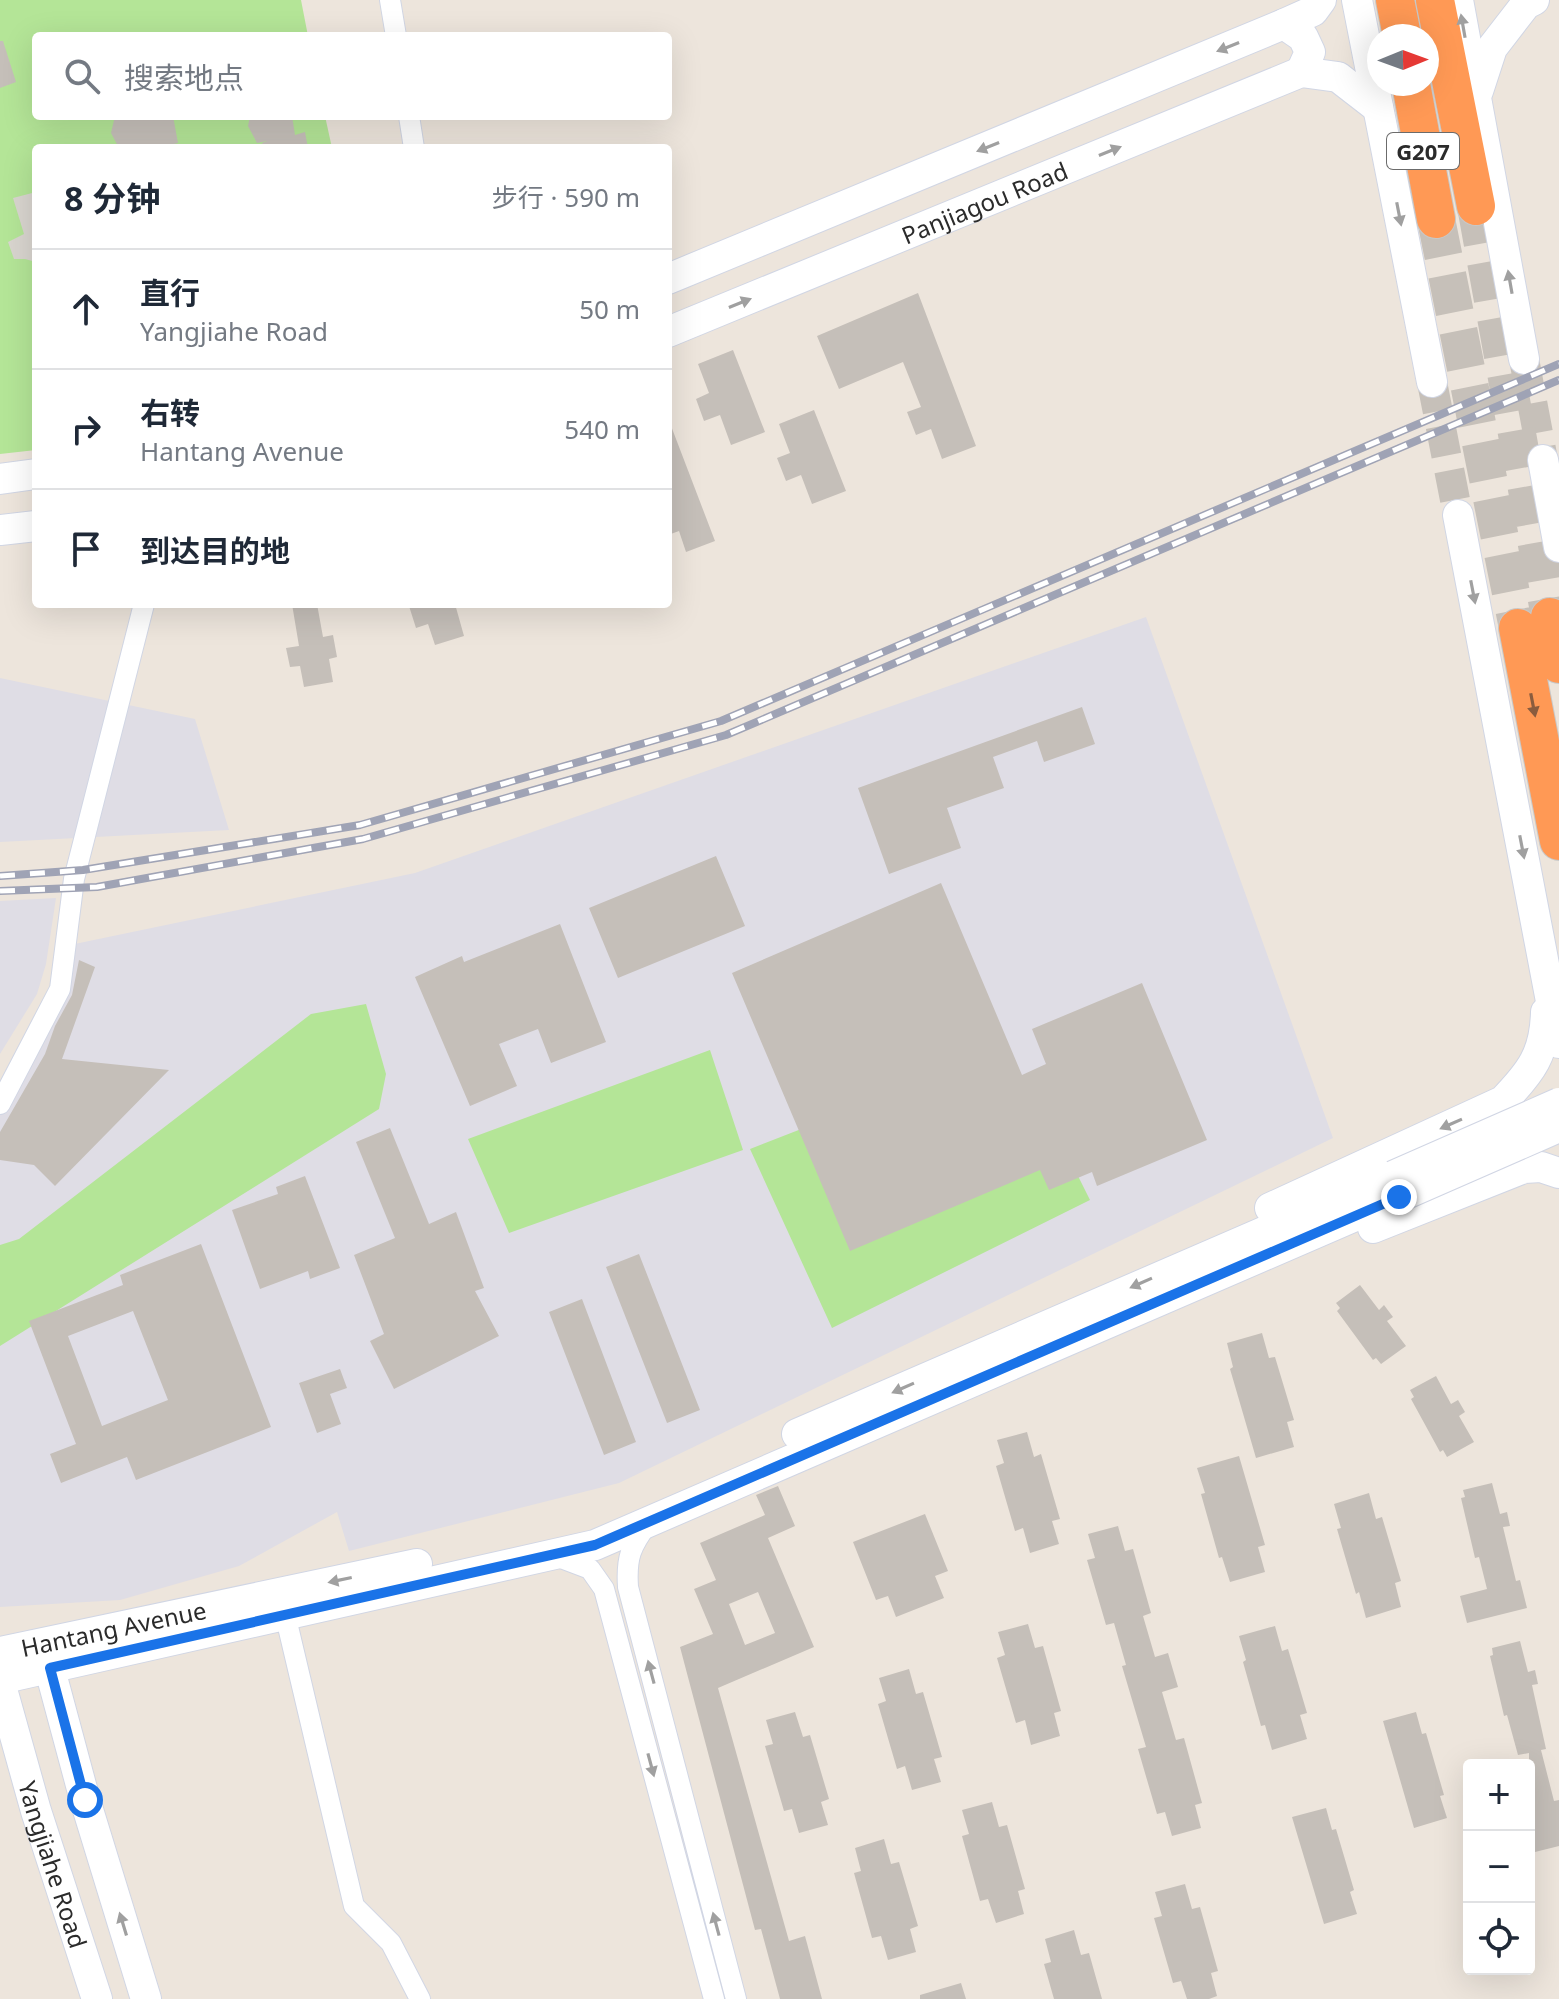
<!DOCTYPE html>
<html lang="zh">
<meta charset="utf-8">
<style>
body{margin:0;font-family:"Noto Sans","Noto Sans SC",sans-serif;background:#f2f2f3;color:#1f2937}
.controls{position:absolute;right:24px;bottom:24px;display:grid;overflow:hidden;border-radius:8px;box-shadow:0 8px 32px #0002}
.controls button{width:72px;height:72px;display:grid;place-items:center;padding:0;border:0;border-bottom:2px solid #e0e1e3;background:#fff;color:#1f2937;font:40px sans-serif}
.compass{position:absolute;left:1367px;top:24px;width:72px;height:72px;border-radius:50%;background:#fff;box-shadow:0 8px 32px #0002;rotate:89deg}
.stop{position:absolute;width:24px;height:24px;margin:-18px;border:6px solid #1a73e8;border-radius:50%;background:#fff}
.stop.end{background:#1a73e8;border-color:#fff;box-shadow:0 2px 8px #0008}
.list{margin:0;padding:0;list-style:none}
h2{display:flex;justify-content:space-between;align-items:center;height:104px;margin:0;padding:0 32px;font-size:34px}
h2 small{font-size:26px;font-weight:400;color:#747a83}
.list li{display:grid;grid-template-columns:52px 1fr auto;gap:24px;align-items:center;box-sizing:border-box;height:120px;padding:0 32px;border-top:2px solid #e0e1e3}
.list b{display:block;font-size:30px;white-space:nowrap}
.list p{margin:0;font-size:26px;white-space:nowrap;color:#747a83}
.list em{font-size:26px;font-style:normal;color:#747a83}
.icon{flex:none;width:44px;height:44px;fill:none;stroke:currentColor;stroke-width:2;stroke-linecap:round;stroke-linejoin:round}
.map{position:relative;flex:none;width:1559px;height:1999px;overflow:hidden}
.search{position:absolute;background:#fff;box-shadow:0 8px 32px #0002;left:32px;top:32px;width:640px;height:88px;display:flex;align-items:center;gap:20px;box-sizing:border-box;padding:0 28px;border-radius:8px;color:#747a83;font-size:30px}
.panel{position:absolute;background:#fff;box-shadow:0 8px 32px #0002;left:32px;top:144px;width:640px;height:464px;border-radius:8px}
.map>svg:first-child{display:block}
.industrial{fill:#dfdde5}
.green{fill:#b4e597}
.plaza{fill:#d9d5cf}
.building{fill:#c5bfb9;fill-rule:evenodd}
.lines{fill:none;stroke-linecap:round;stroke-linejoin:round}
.secondary-tunnel{stroke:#c6c0b9;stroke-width:30;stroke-dasharray:30 15;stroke-linecap:butt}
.highway-tunnel{stroke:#c6c0b9;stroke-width:38;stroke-dasharray:38 19;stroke-linecap:butt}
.street-casing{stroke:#d1d6e4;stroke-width:22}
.secondary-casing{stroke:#d1d6e4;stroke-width:32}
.highway-casing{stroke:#c8c8c8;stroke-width:40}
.street{stroke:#fff;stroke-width:20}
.secondary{stroke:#fff;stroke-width:30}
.highway{stroke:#f95;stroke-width:38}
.rail-casing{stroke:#9fa3b5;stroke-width:8}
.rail{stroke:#fff;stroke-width:5;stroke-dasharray:15;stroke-linecap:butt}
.secondary-bridge-casing{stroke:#d1d6e4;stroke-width:32;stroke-linecap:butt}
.secondary-bridge{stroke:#fff;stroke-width:30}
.oneway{fill:#a0a0a0}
.oneway2{fill:#8a5c3e}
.route{stroke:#1a73e8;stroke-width:10}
.labels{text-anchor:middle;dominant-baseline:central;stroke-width:8;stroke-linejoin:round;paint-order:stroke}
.shield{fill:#fff;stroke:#6b6b6b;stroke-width:2}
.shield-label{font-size:22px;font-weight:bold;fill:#2b2b2b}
.street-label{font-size:24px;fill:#2b2b2b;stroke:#fff}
</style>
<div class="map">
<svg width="1559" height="1999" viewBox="0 0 1559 1999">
<rect width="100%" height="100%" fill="#ede5dc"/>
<path class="industrial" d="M1146,617l187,521 -714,345 -270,68 -12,-39 -98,54 -119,34 -120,7v-503l60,-115 5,-43 350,-73z
M0,678l195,41 34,111 -229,12z
M56,898l-10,66 -9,30 -37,60v-153z"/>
<path class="green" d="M0,0h301l7,36h-272v80h289l7,32h-296v302l-36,4z
M366,1004l20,70 -7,35 -379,237v-101l19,-6 292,-225z
M710,1050l33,100 -234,83 -41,-94z
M809,1126l250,12 31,62 -258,128 -82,-179z"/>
<path class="plaza" d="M36,192v70l-11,-3h-11l-6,-17 16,-8 -11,-36z"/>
<path class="building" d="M0,41h3l13,41 -16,6z
M115,116h58l5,27 -8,2 1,3h-52l-8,-15z
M250,116h42l3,19 10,-3 3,16h-45l-1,-5 5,-2 -10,2 -9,-17z
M918,293l58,153 -34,13 -11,-30 -15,6 -9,-23 14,-5 -18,-45 -64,27 -22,-53z
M733,350l32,82 -34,13 -11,-30 -16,6 -8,-22 13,-6 -11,-29z
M814,410l32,81 -34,13 -11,-29 -15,6 -9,-23 13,-5 -11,-29z
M668,418l47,123 -29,11 -7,-21 -11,4z
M292,604h25l6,33 10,-2 4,22 -8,2 4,23 -29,5 -4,-21 -10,1 -4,-19 13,-2z
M417,604h38l9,32 -29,9 -7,-21 -12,4 -7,-22z
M1082,707l13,37 -51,18 -7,-21 -44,16 11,31 -57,20 14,40 -72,26 -31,-86z
M716,856l29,70 -127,52 -29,-70z
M941,883l81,192 24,-11 -14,-35 110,-46 65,157 -110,46 -5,-14 -43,18 -9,-20 -190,81 -118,-278z
M560,924l46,118 -55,21 -13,-34 -39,15 18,42 -47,20 -55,-129 47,-21 2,6z
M79,960l16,7 -33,92 107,11 -114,116 -21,-21 -34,-5v-28l45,-78 10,-28 17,-31z
M390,1128l39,96 27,-12 28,76 -9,3 24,45 -105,53 -24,-48 14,-7 -30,-79 41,-17 -39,-96z
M305,1176l35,92 -30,11 -2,-8 -48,18 -28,-79 46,-16 -2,-7z
M201,1244l70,183 -135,53 -9,-23 -66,26 -11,-29 26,-10 -47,-123 94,-36 -3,-10zM133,1311l35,89 -66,26 -34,-90z
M639,1254l61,156 -33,13 -61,-156z
M1360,1285l19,25 5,-5 9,12 -6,4 19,25 -25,18 -5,-6 -3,2 -36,-49 3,-3 -4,-5z
M582,1299l54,143 -32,13 -55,-143z
M1262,1333l7,25 6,-1 19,63 -7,2 7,25 -38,11 -26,-89 3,-2 -6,-24z
M340,1369l7,19 -17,6 11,30 -24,9 -18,-50z
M1436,1376l15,28 7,-4 7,12 -6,4 15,26 -27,15 -4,-7 -3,2 -29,-53 3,-2 -4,-7z
M1027,1432l7,25 7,-3 19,65 -8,2 7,23 -29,9 -7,-25 -8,3 -19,-65 8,-3 -7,-23z
M1239,1456l26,89 -7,2 7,25 -35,10 -8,-25 -3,1 -18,-64 4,-1 -8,-25z
M1492,1483l8,31 7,-2 3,14 -7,1 13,54 4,-1 7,28 -60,15 -7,-27 27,-7 -8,-32 -4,1 -14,-60 4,-1 -2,-7z
M778,1486l17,40 -27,12 46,109 -96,41 71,253 16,-5 17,63h-42l-19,-70 -6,1 -75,-283 33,-13 -19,-45 22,-9 -16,-37 65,-28 -9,-20zM758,1592l17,41 -30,12 -16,-41z
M1369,1493l7,26 6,-2 19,64 -6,2 6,24 -35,11 -7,-26 -3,2 -19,-65 4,-1 -7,-24z
M925,1514l23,57 -13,5 9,22 -48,19 -8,-21 -12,4 -23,-58z
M1118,1526l7,25 8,-2 18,64 -8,3 12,41 13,-4 10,34 -16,5 14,48 8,-2 18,65 -7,2 6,23 -29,8 -7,-24 -8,2 -19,-65 8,-2 -24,-81 4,-1 -12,-42 -8,2 -19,-65 8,-2 -7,-24z
M1028,1624l7,24 8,-2 18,65 -7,2 6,23 -29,9 -6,-25 -9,3 -19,-65 8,-3 -7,-23z
M1275,1626l7,25 6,-2 19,64 -7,2 7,24 -35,11 -7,-25 -4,1 -18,-64 3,-2 -7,-24z
M1520,1641l8,31 7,-2 3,14 -6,1 14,64 -5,1 13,51 5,-1v46l-24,6 -2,-8 -4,1v-92l-11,2 -11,-40 -3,1 -14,-60 3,-1 -1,-7z
M909,1669l7,25 7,-2 19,65 -8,2 7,23 -29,8 -7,-24 -8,3 -19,-65 8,-3 -7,-23z
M795,1712l8,25 7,-2 19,64 -8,3 7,23 -29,8 -7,-24 -8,2 -19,-65 8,-2 -7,-24z
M1416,1712l6,22 4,-1 18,62 -4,1 7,22 -33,10 -31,-107z
M992,1802l7,25 8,-2 18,64 -7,2 6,23 -28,9 -8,-24 -8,2 -18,-65 7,-2 -7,-24z
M1326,1808l6,22 4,-1 18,61 -4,2 7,22 -33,10 -32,-107z
M884,1839l7,25 8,-2 19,64 -8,3 6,23 -28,8 -7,-24 -9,2 -18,-65 7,-2 -6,-23z
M1185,1884l7,25 8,-2 18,64 -7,2 6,23 -8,3h-22l-6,-18 -8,2 -19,-65 8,-2 -7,-24z
M1074,1930l7,25 8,-2 13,46h-48l-10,-35 7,-2 -6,-23z
M961,1983l5,16h-46v-4z"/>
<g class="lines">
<path class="secondary-tunnel" d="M1524,359l19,101
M1432,382l26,133"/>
<path class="highway-tunnel" d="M1476,206l74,411
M1436,219l82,409"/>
<g class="street-casing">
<path id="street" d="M390,0l6,36
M409,116l5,32
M0,1104l60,-115 14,-110 70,-275
M648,1523c-17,23 -22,34 -20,64l108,412
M553,1555l37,14 14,20 110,410
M285,1614l69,292 37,37 29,56"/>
</g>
<g class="secondary-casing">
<g id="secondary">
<path d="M1357,0l75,382"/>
<path d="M1458,0l66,359"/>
<path d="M1284,24l19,13 7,15 -9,20"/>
<path d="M1478,91l14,-43 34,-44 8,-4"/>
<path d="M668,279l616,-255 29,-13 8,-11"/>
<path id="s1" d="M668,332l633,-260 37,5 40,31"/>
<path d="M1543,460l16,87"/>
<path d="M0,479l36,-5"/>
<path d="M1458,515l101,528"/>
<path d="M0,530l36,-4"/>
<path d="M1270,1208l233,-107c28,-29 42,-47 43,-89"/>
<path d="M1373,1228l151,-60 17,-1 18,6"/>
<path d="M797,1434l596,-258"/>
<path d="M45,1651l40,149 61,199"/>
<path id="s2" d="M0,1652l417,-88"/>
<path d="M0,1679l595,-134 804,-348"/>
<path id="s3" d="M0,1682l36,129 61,188"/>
</g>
</g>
<g class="highway-casing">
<path id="highway" d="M1395,0l7,36
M1435,0l41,206
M1411,84l25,135
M1550,617l9,47
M1518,628l41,213"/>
</g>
<use href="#street" class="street"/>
<use href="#secondary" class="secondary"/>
<use href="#highway" class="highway"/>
<g class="rail-casing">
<path id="rail" d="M0,876l83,-6 277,-45 361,-104 838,-357
M0,891l97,-4 266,-48 363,-104 833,-355"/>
</g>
<use href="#rail" class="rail"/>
<g class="secondary-bridge-casing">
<path id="secondary-bridge" d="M1393,1176l166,-73
M1399,1197l160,-70"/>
</g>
<use href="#secondary-bridge" class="secondary-bridge"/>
</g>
<defs><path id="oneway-solid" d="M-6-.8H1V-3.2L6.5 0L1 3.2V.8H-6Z" transform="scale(2)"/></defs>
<g class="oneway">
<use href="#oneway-solid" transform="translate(1463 26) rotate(-100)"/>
<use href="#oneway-solid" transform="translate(1228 47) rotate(158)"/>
<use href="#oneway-solid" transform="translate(988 147) rotate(158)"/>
<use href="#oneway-solid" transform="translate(1110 151) rotate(-22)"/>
<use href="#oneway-solid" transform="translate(1399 214) rotate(79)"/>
<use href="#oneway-solid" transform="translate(1510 282) rotate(-100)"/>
<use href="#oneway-solid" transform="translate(740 303) rotate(-22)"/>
<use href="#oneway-solid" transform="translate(1473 592) rotate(79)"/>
<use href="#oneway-solid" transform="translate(1522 847) rotate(79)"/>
<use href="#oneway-solid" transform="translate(1451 1124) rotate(156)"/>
<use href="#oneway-solid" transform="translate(1141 1283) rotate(156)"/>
<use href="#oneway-solid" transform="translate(903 1388) rotate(156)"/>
<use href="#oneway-solid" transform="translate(340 1580) rotate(168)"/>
<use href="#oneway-solid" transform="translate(651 1672) rotate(-105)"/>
<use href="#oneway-solid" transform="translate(651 1765) rotate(75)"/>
<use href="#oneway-solid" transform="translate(123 1924) rotate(-107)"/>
<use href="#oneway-solid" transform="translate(716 1924) rotate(-105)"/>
</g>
<use class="oneway2" href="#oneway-solid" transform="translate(1533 705) rotate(79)"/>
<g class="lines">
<path class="route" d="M85,1800l-35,-132 545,-123 804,-348"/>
</g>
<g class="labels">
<rect class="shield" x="1387" y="133" width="72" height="36" rx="6"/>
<g class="shield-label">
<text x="1423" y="151">G207</text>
</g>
<g class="street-label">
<text stroke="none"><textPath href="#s1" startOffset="342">Panjiagou Road</textPath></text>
<text stroke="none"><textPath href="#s2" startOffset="116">Hantang Avenue</textPath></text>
<text stroke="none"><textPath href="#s3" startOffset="190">Yangjiahe Road</textPath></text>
</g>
</g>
</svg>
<div class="controls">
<button>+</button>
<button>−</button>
<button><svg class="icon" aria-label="locate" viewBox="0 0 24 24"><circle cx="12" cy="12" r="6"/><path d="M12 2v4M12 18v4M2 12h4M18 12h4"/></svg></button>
</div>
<svg class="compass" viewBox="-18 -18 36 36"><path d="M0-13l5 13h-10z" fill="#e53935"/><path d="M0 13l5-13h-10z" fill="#747a83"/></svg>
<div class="stop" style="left:85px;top:1800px"></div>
<div class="stop end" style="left:1399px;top:1197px"></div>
<div class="search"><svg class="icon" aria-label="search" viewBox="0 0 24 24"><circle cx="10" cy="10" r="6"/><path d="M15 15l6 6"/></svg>搜索地点</div>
<section class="panel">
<h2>8 分钟<small>步行 · 590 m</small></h2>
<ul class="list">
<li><svg class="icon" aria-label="ahead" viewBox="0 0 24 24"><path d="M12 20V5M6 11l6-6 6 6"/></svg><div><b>直行</b><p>Yangjiahe Road</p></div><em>50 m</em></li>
<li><svg class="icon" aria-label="right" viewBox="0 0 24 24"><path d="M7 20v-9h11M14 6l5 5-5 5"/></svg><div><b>右转</b><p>Hantang Avenue</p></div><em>540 m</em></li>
<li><svg class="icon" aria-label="arrive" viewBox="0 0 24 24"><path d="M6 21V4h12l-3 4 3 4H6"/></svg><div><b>到达目的地</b></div></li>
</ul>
</section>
</div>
